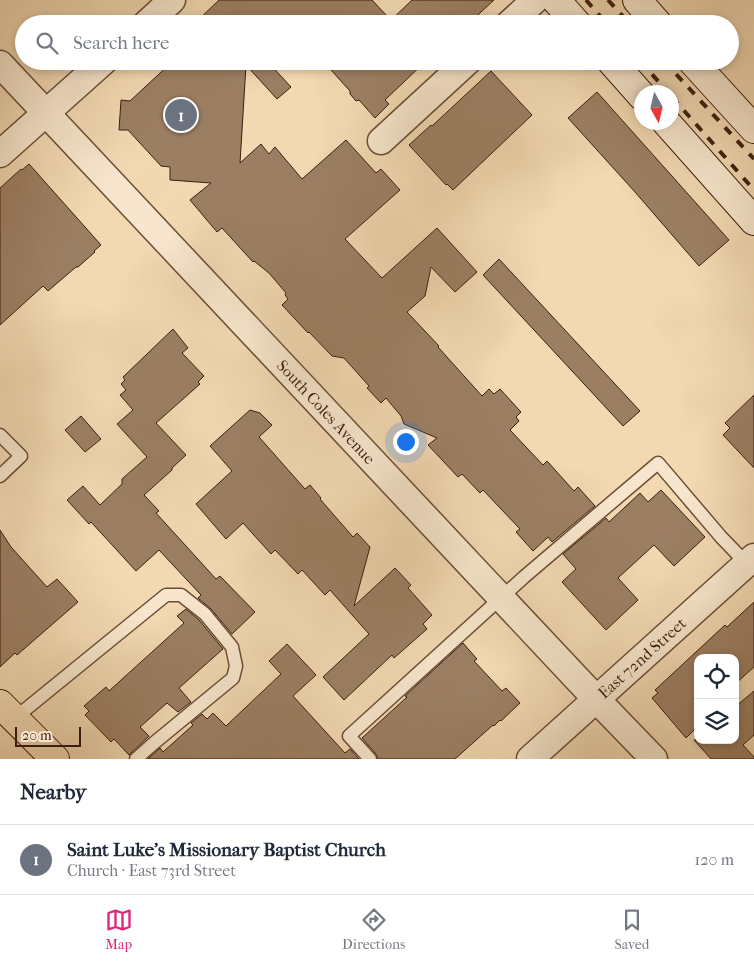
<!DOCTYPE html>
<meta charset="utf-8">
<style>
body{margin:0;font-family:"IM FELL French Canon",serif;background:#f2f2f3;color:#1f2937}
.controls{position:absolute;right:15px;bottom:15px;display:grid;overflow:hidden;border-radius:10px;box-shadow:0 2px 8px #0003}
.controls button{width:45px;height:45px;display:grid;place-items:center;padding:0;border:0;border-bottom:1px solid #e0e1e3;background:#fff;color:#1f2937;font:25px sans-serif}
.compass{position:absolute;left:634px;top:85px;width:45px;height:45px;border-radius:50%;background:#fff;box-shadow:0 2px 8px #0003;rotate:172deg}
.scale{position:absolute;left:15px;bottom:12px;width:66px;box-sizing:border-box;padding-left:5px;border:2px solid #3e1e0e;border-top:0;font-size:14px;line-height:18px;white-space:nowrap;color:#3e1e0e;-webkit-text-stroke:4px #f7e6cd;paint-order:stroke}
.you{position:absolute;left:405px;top:441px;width:18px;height:18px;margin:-12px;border:4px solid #fff;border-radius:50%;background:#1a73e8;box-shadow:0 0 0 8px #1a73e833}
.badge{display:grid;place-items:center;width:32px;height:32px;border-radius:50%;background:#db2777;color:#fff;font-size:16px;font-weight:700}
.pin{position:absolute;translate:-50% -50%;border:2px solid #fff;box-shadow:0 1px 5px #0006}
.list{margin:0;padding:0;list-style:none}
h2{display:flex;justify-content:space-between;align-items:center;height:65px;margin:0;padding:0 20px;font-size:21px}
h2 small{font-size:16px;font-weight:400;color:#747a83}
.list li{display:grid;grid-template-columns:32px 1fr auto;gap:15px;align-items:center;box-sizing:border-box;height:70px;padding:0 20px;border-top:1px solid #e0e1e3}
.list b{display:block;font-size:19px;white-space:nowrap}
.list p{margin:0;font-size:16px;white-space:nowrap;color:#747a83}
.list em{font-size:16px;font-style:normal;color:#747a83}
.icon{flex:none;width:28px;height:28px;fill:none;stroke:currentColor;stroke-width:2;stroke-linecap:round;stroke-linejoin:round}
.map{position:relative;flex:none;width:754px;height:759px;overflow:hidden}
.search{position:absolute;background:#fff;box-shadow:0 2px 8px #0003;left:15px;right:15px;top:15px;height:55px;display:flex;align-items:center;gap:12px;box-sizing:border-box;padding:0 18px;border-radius:28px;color:#747a83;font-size:19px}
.sheet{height:135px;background:#fff}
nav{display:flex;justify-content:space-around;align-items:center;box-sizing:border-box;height:70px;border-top:1px solid #e0e1e3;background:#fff;font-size:14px;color:#747a83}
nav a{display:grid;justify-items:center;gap:2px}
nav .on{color:#db2777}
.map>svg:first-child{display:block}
.building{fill:#9c7f63;stroke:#3e1e0e}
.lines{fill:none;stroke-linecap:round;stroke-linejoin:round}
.service-casing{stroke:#6b4d37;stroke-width:15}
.minor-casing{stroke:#6b4d37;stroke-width:29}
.secondary-casing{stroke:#3e1e0e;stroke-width:30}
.primary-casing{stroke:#3e1e0e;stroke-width:30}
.service{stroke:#f7e6cd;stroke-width:12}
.minor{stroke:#f7e6cd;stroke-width:26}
.secondary{stroke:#f7e6cd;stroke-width:28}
.primary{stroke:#f2d9b2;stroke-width:28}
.rail{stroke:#3e1e0e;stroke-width:4;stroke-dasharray:9 9;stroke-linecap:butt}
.labels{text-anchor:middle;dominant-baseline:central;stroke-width:5;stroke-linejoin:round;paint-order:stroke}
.street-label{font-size:16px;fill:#3e1e0e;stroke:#f7e6cd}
</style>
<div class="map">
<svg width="754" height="759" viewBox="0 0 754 759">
<rect width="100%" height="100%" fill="#f2d9b2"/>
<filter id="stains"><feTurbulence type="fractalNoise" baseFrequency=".004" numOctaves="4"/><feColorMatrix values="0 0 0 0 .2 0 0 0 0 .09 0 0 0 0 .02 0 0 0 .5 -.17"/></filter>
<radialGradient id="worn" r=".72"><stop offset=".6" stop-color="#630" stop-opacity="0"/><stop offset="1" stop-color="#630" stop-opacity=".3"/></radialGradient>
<path class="building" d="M219,0h153l15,16 -9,8h-184z
M412,0h82l-26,24h-81z
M173,61h94l24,26 -14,12 -31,-34 -6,98 21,-19 8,10 6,-7 27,32 44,-39 30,33 5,-4 19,21 -55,49 37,39 55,-50 40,44 -22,20 -24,-25 -6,29 -18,16 32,34 -1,1 44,49 7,-7 5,5 6,-5 21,23 -5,5 3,4 -9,9 33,35 4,-4 27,30 4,-4 17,19 -43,36 -4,-5 -15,14 -17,-19 4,-3 -37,-39 -3,3 -18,-19 -4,3 -30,-32 9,-7 -33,-14 -3,-8 -15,-18 -5,5 -14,-15 2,-2 -25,-28 -12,-2 -23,-24 -1,1 -26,-28 6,-6 -3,-4 1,-2 -17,-20 -15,-12 -1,1 -31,-34 -5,4 -27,-32 21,-17 -41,-3v-13l-9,-1 -33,-36h-9l2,-30 9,1z
M339,61h87l-41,39 4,4 -14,14 -16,-18 -3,1 -6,-7v-3l-19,-21z
M491,71l41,44 -79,75 -6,-6 -1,1 -37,-40 22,-20 1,1z
M597,92l132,148 -30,26 -64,-74 -67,-74z
M29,164l72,81 -7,6 1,1 -17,15h-2l-28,24 -5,-5 -43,39v-137l21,-19 1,1z
M499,259l141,152 -17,15 -140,-151z
M173,329l15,19 -6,5 22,23 -6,6 2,2 -44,39 30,32 -14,13v2l-28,25 15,16 -3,2 60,66 4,-3 35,36 -23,22 -21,-25 -13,-11 3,-3 -42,-45 -23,21 -45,-49 -2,2 -22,-24 16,-14 17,19 22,-21v-5l25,-22 -30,-33 16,-14 -13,-15 6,-5 -5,-6 4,-4 -2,-3z
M754,395v73l-31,-33 7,-7 -5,-5z
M250,410l10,3 12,12 -13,12 46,52 5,-4 11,13 -1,1 33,38 4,-4 13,14 -16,59 41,-38 16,17 -3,3 24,27 -9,9 4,5 -33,29 -2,-3 -48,45 -21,-23 46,-43 -39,-44 -5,5 -23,-25 -4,4 -23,-24 -4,4 -28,-31 -17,16 -30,-35 36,-33 -22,-25z
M81,416l20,23 -16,13 -20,-22z
M661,490l44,47 -31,29 -20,-21 -36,33 20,22 -32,30 -44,-48 14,-13 -13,-15 43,-36 3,4 31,-29 8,9z
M0,530l11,17 36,40 10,-8 21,23 -61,53 -2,-2 -15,14z
M754,602v65l-19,17v-26h-37v68l-12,12 -34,-40 6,-5 -3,-3 70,-65 2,2z
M186,609l13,11 24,29 -44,39 12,14 -13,10 -11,-9 -27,24 9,9 -20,19 -15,-16 -3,3 -26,-27 4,-4 -5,-5 22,-19 3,4 75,-68 -7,-7z
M463,643l14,16 -3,2 28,30 4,-3 14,15 -19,18 -1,-1 -6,6 -1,-1 -38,34h-77l-2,-5 -14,-16 45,-41 -2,-1z
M287,644l29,31 -23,21 52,57 5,-4 9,10h-211l12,-11 3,4 30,-27 -2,-2 11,-9 5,5 6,-6 13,13 55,-52 -12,-13z
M754,691v44l-11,10 11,12v2h-43l-17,-19h41v-33z"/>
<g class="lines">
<g class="service-casing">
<path id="service" d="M0,435l21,21 -21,20
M15,718l151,-123h15l24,19 27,33 4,19 -3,12 -79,65 -18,16
M370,759l-21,-23 175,-159 134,-114 63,74 26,27"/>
</g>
<g class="minor-casing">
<path id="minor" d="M146,24l26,-24
M509,24l26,-24
M0,64l597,636 57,59
M381,141l87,-80
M0,154l104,-93
M530,759l224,-202"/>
</g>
<g class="secondary-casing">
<path id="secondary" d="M556,0l21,24
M637,0l21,24
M611,61l31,35
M692,61l62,68
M666,122l88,99"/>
</g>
<g class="primary-casing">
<path id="primary" d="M0,704l55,55"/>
</g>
<use href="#service" class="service"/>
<use href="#minor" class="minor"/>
<use href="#secondary" class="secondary"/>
<use href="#primary" class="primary"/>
<path class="rail" d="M586,0l21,24
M608,0l22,24
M640,61l28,31
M664,61l90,98
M672,97l82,93"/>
</g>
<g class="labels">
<g class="street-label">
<text transform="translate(326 412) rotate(47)">South Coles Avenue</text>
<text transform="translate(642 658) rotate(-42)">East 72nd Street</text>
</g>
</g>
<rect width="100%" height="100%" filter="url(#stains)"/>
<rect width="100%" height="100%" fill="url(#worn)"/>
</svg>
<div class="controls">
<button><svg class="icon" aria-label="locate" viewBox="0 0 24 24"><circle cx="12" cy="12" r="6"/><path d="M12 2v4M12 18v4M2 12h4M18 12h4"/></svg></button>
<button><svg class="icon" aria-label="layers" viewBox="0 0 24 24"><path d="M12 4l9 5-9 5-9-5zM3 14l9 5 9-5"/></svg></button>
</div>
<svg class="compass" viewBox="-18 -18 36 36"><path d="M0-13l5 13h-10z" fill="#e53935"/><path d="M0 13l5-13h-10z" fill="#747a83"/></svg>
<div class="scale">20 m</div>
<div class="you"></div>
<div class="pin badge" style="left:181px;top:115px;background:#6b7280">1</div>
<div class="search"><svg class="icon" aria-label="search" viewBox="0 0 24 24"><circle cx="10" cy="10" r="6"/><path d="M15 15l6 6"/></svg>Search here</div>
</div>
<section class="sheet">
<h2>Nearby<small></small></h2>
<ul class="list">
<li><span class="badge" style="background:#6b7280">1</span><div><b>Saint Luke's Missionary Baptist Church</b><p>Church · East 73rd Street</p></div><em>120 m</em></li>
</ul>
</section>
<nav>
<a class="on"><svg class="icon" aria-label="map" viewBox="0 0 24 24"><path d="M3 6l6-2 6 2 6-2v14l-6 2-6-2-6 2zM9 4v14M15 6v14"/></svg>Map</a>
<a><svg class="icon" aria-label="directions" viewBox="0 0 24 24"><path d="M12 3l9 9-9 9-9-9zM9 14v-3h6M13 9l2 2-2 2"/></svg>Directions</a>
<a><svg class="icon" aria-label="saved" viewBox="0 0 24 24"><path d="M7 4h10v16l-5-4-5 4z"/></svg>Saved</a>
</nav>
